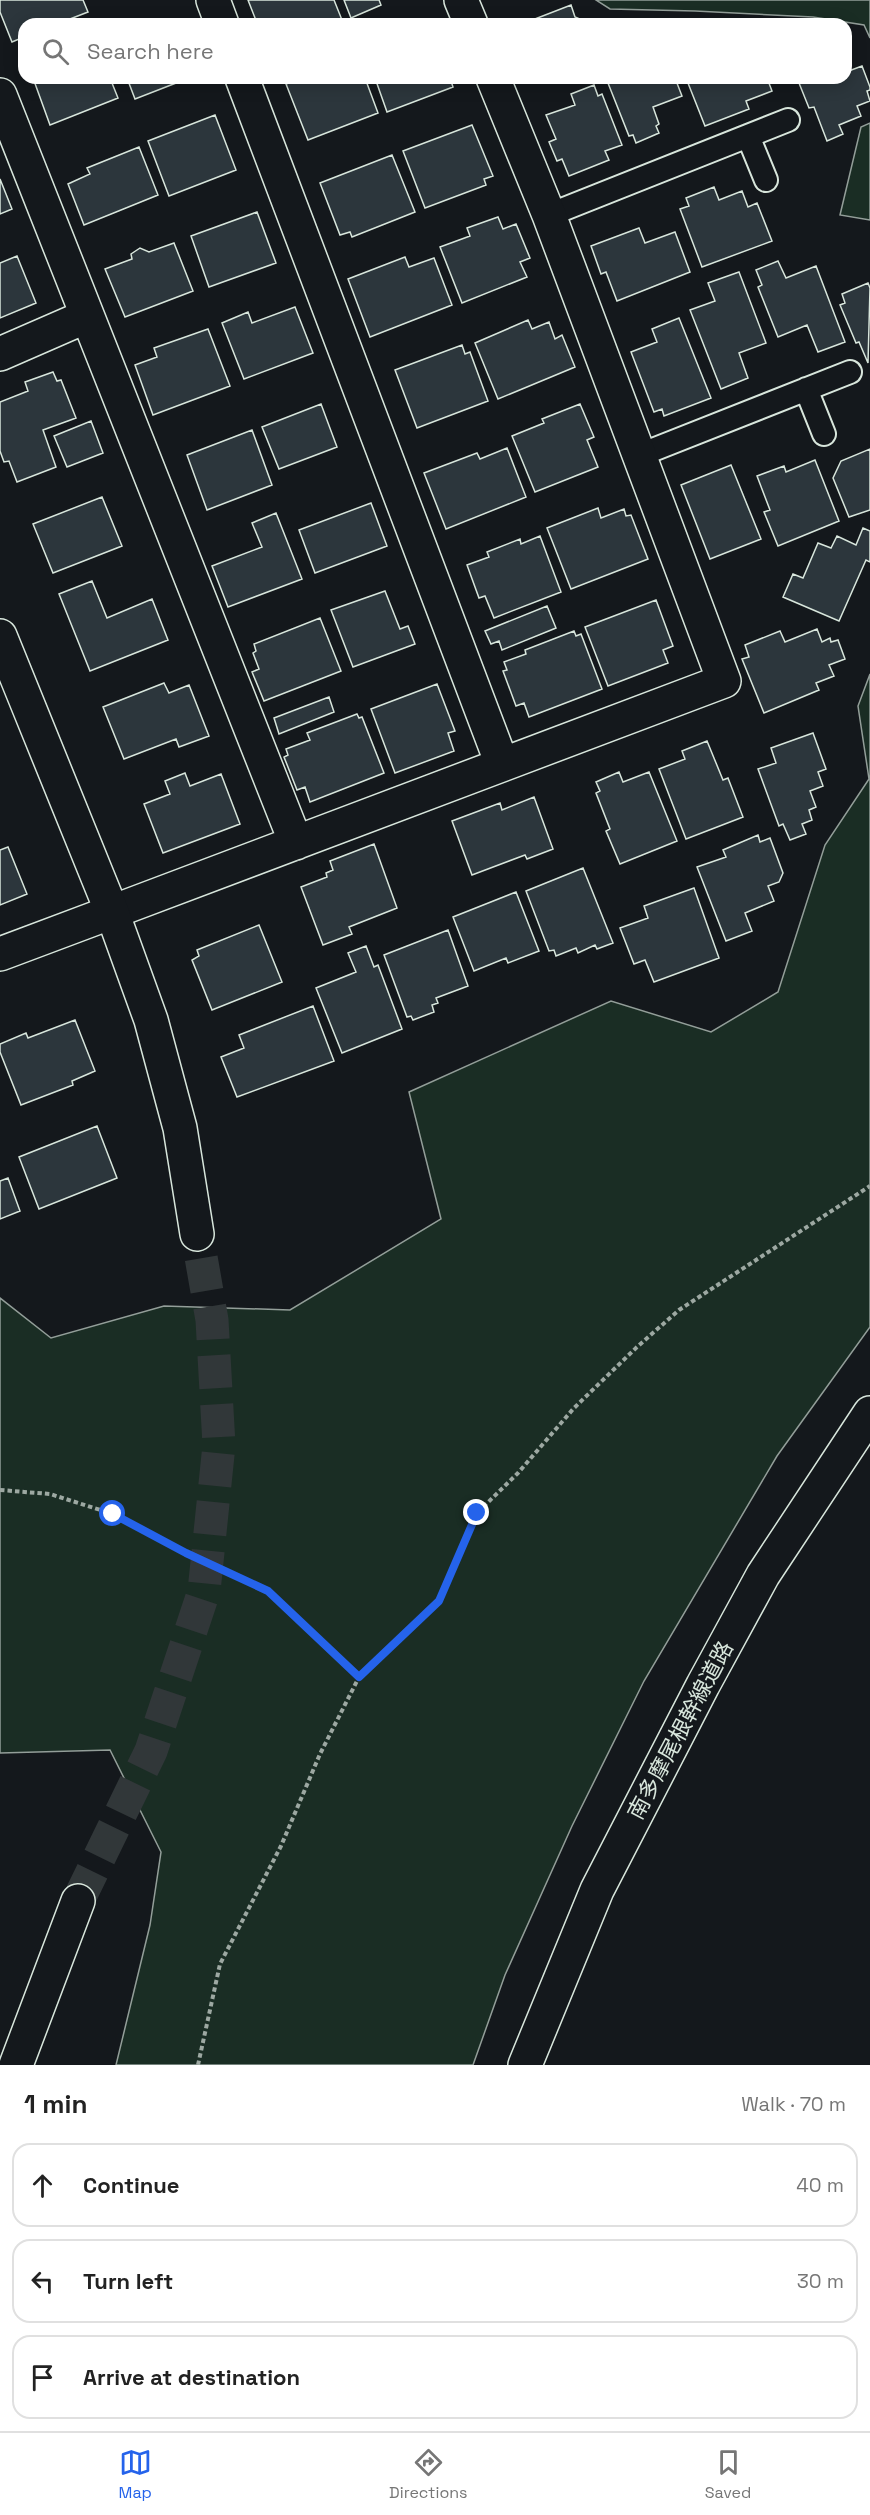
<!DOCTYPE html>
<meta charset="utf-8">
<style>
body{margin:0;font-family:"Space Grotesk","Noto Sans JP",sans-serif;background:#f2f2f2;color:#222}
.stop{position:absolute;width:18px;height:18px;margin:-14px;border:4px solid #2563eb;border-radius:50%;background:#fff}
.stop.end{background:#2563eb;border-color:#fff;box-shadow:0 2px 6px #0008}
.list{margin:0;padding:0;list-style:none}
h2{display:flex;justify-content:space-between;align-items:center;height:78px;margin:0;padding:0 24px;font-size:26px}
h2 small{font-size:20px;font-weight:400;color:#767676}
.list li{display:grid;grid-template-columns:39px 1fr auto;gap:18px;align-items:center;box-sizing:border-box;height:84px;margin:0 12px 12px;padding:0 12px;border:2px solid #e0e0e0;border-radius:18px}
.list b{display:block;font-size:22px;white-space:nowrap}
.list em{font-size:20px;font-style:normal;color:#767676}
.icon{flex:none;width:33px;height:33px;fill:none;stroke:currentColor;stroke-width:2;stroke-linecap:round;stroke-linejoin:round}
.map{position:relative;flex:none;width:870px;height:2065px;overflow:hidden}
.search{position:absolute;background:#fff;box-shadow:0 3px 15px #0003;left:18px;right:18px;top:18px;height:66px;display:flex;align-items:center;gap:15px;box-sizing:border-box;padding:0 21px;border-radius:18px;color:#767676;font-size:22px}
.sheet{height:366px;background:#fff}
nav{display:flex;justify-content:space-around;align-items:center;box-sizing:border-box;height:84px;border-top:2px solid #e0e0e0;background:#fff;font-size:16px;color:#767676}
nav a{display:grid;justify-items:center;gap:3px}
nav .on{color:#2563eb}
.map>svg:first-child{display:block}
.green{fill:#1a2d24;stroke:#939e99;stroke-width:1.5}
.building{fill:#2c363c;stroke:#d8e6dc;stroke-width:1.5}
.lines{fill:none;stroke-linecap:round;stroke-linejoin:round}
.secondary-tunnel{stroke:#313739;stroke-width:33;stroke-dasharray:33 16;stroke-linecap:butt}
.lane-casing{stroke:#d8e6dc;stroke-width:26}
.street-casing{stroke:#d8e6dc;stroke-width:36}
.secondary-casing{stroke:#d8e6dc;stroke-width:36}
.primary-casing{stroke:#d8e6dc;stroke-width:36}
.path{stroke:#9da8a2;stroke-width:4;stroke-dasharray:4.5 3;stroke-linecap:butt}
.lane{stroke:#14181c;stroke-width:22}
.street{stroke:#14181c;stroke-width:33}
.secondary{stroke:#14181c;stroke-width:33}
.primary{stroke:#14181c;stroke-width:33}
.route{stroke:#2563eb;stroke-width:8}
.labels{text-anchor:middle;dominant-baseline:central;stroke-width:4.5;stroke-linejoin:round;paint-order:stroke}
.street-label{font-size:22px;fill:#d8e6dc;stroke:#14181c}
</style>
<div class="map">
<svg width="870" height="2065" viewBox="0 0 870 2065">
<rect width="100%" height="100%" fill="#14181c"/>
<path class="green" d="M596,0h274v38l-6,-13 -51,-8 -118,-6 -85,-2z
M870,123v97l-30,-5 21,-88z
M870,674v653l-93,129 -133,225 -72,145 -67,149 -32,90h-357l34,-140 11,-73 -51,-102 -110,3v-455l51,40 113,-32 126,4 151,-91 -32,-127 202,-91 100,31 67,-40 47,-147 44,-66 -11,-73z"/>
<path class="building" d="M0,0h83l5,12 -31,12h-33v13l-12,5 -12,-30z
M248,0h86l8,20 -10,4h-68l-1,-3 -6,2z
M344,0h35l2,5 -30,13z
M571,5l4,12 16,7h-69z
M862,66l8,21v3l-3,1 3,10 -13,5 4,10 -22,9 4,9 -16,7 -13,-34 -5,1 -12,-30h49v-6z
M33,78h77l8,20 -68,27z
M127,78h62l-54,21z
M302,78h63l13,35 -70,27 -22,-56z
M375,78h75l3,9 -66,25z
M606,78h69l7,18 -29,11 6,17 -3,2 3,7 -23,10 -3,-8 -4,1z
M686,78h81l5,13 -26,10 3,8 -44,17z
M594,85l4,11 4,-2 20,51 -17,6 4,9 -40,16 -7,-17 -5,2 -8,-19 7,-3 -10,-24 29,-10 -4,-11z
M215,115l21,55 -67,26 -21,-55z
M472,125l21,51 -9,3 2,6 -61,23 -22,-57z
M139,147l19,48 -74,30 -16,-41 22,-10 -3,-6z
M392,155l23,57 -63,25 -2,-5 -10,3 -20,-52z
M0,179l12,30 -12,5z
M714,187l5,13 23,-9 6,16 9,-4 15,38 -70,26 -22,-58 9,-3 -3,-8z
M257,212l19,51 -67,24 -18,-51z
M498,217l5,12 13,-5 14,34 -10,4 7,15 -65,26 -22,-56 30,-11 -3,-8z
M639,228l6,15 30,-11 15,40 -73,29 -11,-29 -5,2 -10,-28z
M174,243l19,48 -68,26 -20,-48 27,-10 -1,-5 9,-6 9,4z
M17,256l19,47 -36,15v-55z
M405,257l4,10 25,-9 18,47 -82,32 -22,-58z
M778,261l8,17 30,-12 29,76 -27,10 -11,-27 -29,12 -20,-50 4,-2 -6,-15z
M739,272l27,71 -27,10 9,25 -27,11 -31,-79 25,-9 -7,-18z
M868,283l2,5 -2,75 -9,-21 -3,1 -16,-38 5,-2 -3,-9z
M295,307l18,46 -69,26 -22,-56 26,-11 4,11z
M679,318l32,80 -47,18 -2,-7 -8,3 -23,-60 26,-10 -5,-13z
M528,320l4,9 17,-7 6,17 7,-4 13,32 -77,32 -23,-56z
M208,329l22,57 -77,29 -18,-50 22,-8 -3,-9z
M462,345l3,9 5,-2 18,49 -71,27 -22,-58z
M53,372l4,9 4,-1 15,38 -33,12 13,37 -39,15 -8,-21 -5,1 -4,-11v-49l28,-11 -3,-9z
M321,404l16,43 -58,22 -17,-42z
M580,404l14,33 -7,3 11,27 -63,25 -23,-56 32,-13 -2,-4z
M91,421l12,32 -36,14 -13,-31z
M252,430l20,55 -65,25 -20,-55z
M507,448l19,49 -80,32 -22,-56 53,-20 3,6z
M870,449v61l-21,7 -16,-39 8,-17z
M815,460l24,61 -61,25 -14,-34 6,-2 -13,-34 27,-10 2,6z
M731,465l30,74 -51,20 -29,-74z
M102,497l20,49 -69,27 -20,-49z
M371,503l16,43 -72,27 -16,-43z
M598,508l3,10 23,-9 2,7 5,-1 17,44 -77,30 -24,-61z
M276,513l26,66 -74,28 -16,-41 50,-19 -10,-24z
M863,528l7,3v31l-4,-2 -27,61 -56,-24 10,-23 10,4 15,-35 13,5 6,-12 19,9z
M540,536l21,56 -67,26 -9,-22 -6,2 -12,-33 22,-8 -2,-5 33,-13 1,5z
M92,581l15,37 45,-19 16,41 -78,31 -31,-77z
M385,591l15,38 8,-3 7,18 -62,23 -22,-57z
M656,600l17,46 -10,4 5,13 -60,23 -23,-59z
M547,606l9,22 -54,22 -3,-9 -8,3 -6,-13z
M320,618l21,53 -77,30 -12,-29 7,-3 -6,-16 3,-2 -2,-7z
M817,629l5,13 8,-4 1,4 7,-2 7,19 -16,6 5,11 -18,7 3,7 -55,23 -22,-54 7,-2 -4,-12 35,-14 5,11z
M574,631l2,5 5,-2 21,55 -73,28 -5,-14 -8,3 -13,-35 4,-1 -3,-8 22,-8 -1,-4z
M164,683l5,10 20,-8 20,51 -30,11 -3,-8 -52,20 -21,-52z
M437,684l18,47 -7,2 6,18 -59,22 -24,-64z
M329,697l5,15 -55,22 -5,-16z
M357,714l2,4 3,-1 22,56 -74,29 -5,-15 -8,3 -13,-33 4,-2 -2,-6 24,-9 -3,-7z
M813,733l13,36 -8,3 5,14 -13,5 6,16 -7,3 3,10 -10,4 4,10 -16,6 -7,-16 -4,2 -21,-57 18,-6 -5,-15z
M707,741l16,39 5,-2 15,39 -57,22 -27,-70 26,-10 -3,-8z
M619,772l4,10 26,-10 28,69 -57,23 -14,-33 4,-2 -14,-36 4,-2 -4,-9z
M185,773l5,13 31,-12 19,50 -77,29 -19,-49 26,-10 -5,-13z
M534,797l19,52 -26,10 -2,-4 -53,20 -20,-54 48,-18 2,7z
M758,835l2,7 10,-4 13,35 -4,9 -11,4 6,15 -29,12 7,18 -26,10 -29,-74 29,-10 -3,-7z
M374,844l23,64 -48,19 3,7 -29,11 -22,-58 26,-10 -1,-4 7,-3 -3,-9z
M8,847l19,47 -27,11v-55z
M583,868l30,75 -16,6 -2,-4 -17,8 -2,-5 -20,8 -2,-6 -5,1 -23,-60z
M694,888l25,70 -65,24 -9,-22 -11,4 -14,-36 28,-10 -4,-12z
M516,892l23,59 -31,12 -2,-5 -32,13 -21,-54z
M259,925l23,57 -70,28 -20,-50 7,-4 -2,-6z
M448,930l20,56 -32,12 2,5 -6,2 2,7 -21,8 -2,-4 -4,1 -23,-62z
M366,946l8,21 4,-2 24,64 -60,24 -26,-65 40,-16 -8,-19z
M313,1006l21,55 -97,36 -16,-40 23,-9 -5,-13z
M75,1020l20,51 -23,10 1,4 -52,20 -21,-53v-8l26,-11 2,5z
M97,1126l20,52 -78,31 -20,-52z
M8,1178l12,33 -20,8v-38z"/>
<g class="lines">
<path class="secondary-tunnel" d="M78,1901l73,-150 53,-160 15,-146 -7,-125 -15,-86"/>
<g class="lane-casing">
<path id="lane" d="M748,136l18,44
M549,215l239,-95
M806,389l18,45
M640,455l210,-83"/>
</g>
<g class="street-casing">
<path id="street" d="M213,0l9,24
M461,0l10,24
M242,78l260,686
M0,95l296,748
M0,354l87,-38
M112,912l612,-231 -175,-466 -56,-137"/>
</g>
<g class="secondary-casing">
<path id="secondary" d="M0,636l112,276 39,108 29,108 17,106
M0,954l112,-42
M16,2065l62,-164"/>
</g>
<g class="primary-casing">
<path id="primary" d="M525,2065l72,-175 106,-205 60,-110 107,-162"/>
</g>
<path class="path" d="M0,1490l50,4 63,20 73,39 82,38 91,86
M198,2065l22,-101 61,-118 39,-92 39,-77 80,-76 38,-88 41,-40 56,-65 63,-61 42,-37 191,-124"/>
<use href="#lane" class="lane"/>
<use href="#street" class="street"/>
<use href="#secondary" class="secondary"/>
<use href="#primary" class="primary"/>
</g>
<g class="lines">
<path class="route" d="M113,1514l73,39 82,38 91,86 80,-76 38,-88"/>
</g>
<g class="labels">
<g class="street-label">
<text transform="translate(680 1730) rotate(-62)">南多摩尾根幹線道路</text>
</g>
</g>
</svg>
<div class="stop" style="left:113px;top:1514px"></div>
<div class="stop end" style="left:477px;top:1513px"></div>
<div class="search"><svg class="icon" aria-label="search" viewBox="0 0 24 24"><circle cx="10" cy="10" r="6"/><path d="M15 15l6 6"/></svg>Search here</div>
</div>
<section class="sheet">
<h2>1 min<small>Walk · 70 m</small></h2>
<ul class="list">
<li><svg class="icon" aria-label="ahead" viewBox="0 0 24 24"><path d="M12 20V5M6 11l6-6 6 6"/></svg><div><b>Continue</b></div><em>40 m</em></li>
<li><svg class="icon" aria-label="left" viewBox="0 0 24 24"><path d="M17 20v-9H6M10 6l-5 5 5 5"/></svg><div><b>Turn left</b></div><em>30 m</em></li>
<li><svg class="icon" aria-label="arrive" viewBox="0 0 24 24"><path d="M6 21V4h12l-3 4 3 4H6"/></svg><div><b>Arrive at destination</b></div></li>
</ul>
</section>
<nav>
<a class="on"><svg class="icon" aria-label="map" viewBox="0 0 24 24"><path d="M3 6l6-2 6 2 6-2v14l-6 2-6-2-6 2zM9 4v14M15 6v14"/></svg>Map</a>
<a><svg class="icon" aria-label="directions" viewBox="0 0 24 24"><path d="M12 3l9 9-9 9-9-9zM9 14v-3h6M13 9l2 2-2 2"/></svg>Directions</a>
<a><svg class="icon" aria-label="saved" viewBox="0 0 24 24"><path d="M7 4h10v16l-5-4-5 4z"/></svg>Saved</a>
</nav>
